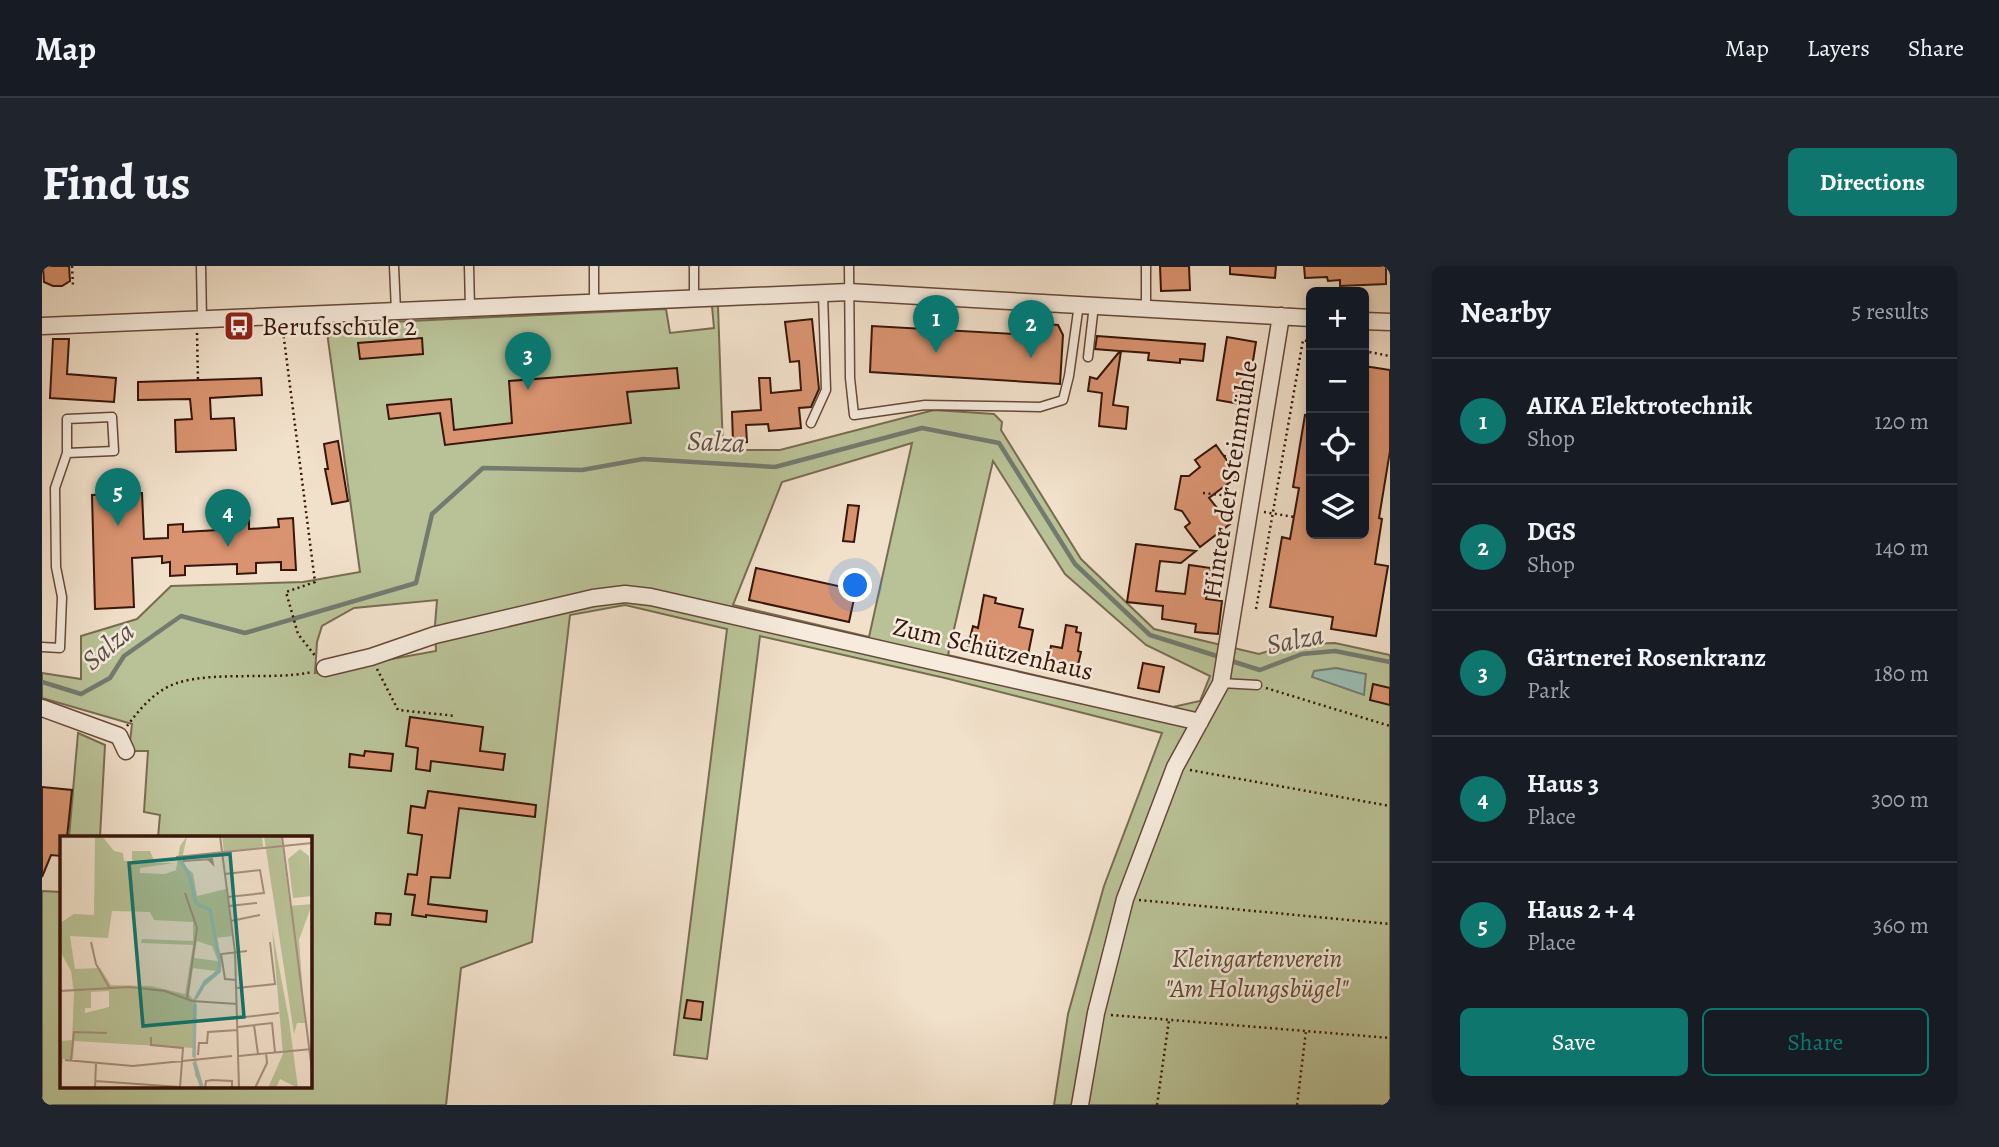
<!DOCTYPE html>
<meta charset="utf-8">
<style>
body{margin:0;font-family:Alegreya,serif;background:#20242c;color:#f1f3f6}
.controls{position:absolute;right:21px;top:21px;display:grid;overflow:hidden;border-radius:10px;box-shadow:0 4px 10px #0003}
.controls button{width:63px;height:63px;display:grid;place-items:center;padding:0;border:0;border-bottom:2px solid #363941;background:#171b24;color:#f1f3f6;font:35px sans-serif}
.you{position:absolute;left:814px;top:320px;width:24px;height:24px;margin:-18px;border:5px solid #fff;border-radius:50%;background:#1a73e8;box-shadow:0 0 0 10px #1a73e833}
.badge{display:grid;place-items:center;width:46px;height:46px;border-radius:50%;background:#0f766e;color:#fff;font-size:23px;font-weight:700}
.pin{position:absolute;translate:-50% -58px;filter:drop-shadow(0 2px 4px #0008)}
.pin::after{content:'';position:absolute;top:37px;width:24px;height:21px;background:inherit;clip-path:polygon(0 0,100% 0,50% 100%)}
.list{margin:0;padding:0;list-style:none}
h2{display:flex;justify-content:space-between;align-items:center;height:91px;margin:0;padding:0 28px;font-size:30px}
h2 small{font-size:23px;font-weight:400;color:#9ea1a6}
.list li{display:grid;grid-template-columns:46px 1fr auto;gap:21px;align-items:center;box-sizing:border-box;height:126px;padding:0 28px;border-top:2px solid #363941}
.list b{display:block;font-size:26px;white-space:nowrap}
.list p{margin:0;font-size:23px;white-space:nowrap;color:#9ea1a6}
.list em{font-size:23px;font-style:normal;color:#9ea1a6}
.actions{display:flex;gap:14px;padding:21px 28px}
.actions a{flex:1;padding:16px 0;border:2px solid #0f766e;border-radius:10px;text-align:center;font-size:24px;color:#0f766e}
.actions .main{background:#0f766e;color:#fff}
.icon{flex:none;width:38px;height:38px;fill:none;stroke:currentColor;stroke-width:2;stroke-linecap:round;stroke-linejoin:round}
.map{position:relative;flex:none;width:1348px;height:839px;overflow:hidden;border-radius:10px}
header{display:flex;align-items:center;gap:42px;box-sizing:border-box;height:98px;padding:0 35px;background:#171b24;border-bottom:2px solid #363941}
header strong{font-size:33px}
nav{display:flex;gap:38px;margin-inline-start:auto;font-size:24px}
.intro{display:flex;align-items:center;justify-content:space-between;box-sizing:border-box;height:168px;padding:0 42px}
h1{margin:0;font-size:49px}
.button{padding:18px 32px;border-radius:10px;background:#0f766e;color:#fff;font-size:24px;font-weight:700}
main{display:flex;gap:42px;padding:0 42px}
aside{flex:1;background:#171b24;border-radius:10px;box-shadow:0 4px 10px #0003}
.map>svg:first-child{display:block}
.green{fill:#b9c297;stroke:#786c50;stroke-width:2;fill-rule:evenodd}
.water{fill:#9bbdb3;stroke:#737a6f;stroke-width:2}
.lines{fill:none;stroke-linecap:round;stroke-linejoin:round}
.stream{stroke:#737a6f;stroke-width:4.5}
.building{fill:#d99370;stroke:#371509;stroke-width:2}
.lane-casing{stroke:#664839;stroke-width:11}
.street-casing{stroke:#664839;stroke-width:19}
.path{stroke:#371509;stroke-width:2.5;stroke-dasharray:2 3.5;stroke-linecap:butt}
.lane{stroke:#f6ebdd;stroke-width:8}
.street{stroke:#f6ebdd;stroke-width:16}
.labels{text-anchor:middle;dominant-baseline:central;stroke-width:5;stroke-linejoin:round;paint-order:stroke}
.poi-label{font-size:26px;fill:#371509;stroke:#f6ebdd;text-anchor:start}
.street-label{font-size:26px;fill:#371509;stroke:#f6ebdd}
.park-label{font-size:26px;font-style:italic;fill:#5e4934;stroke:#f6ebdd}
.water-label{font-size:28px;font-style:italic;fill:#5a5044;stroke:#f6ebdd}
.inset-river{fill:none;stroke:#9bbdb3;stroke-width:3.5}
.inset-road{fill:none;stroke:#a78f7d;stroke-width:2}
.view{fill:#0f766e;fill-opacity:0.15;stroke:#0f766e;stroke-width:3.5}
.inset-edge{fill:none;stroke:#371509;stroke-width:3.5}
</style>
<header>
<strong>Map</strong>
<nav><a>Map</a><a>Layers</a><a>Share</a></nav>
</header>
<div class="intro"><h1>Find us</h1><a class="button">Directions</a></div>
<main>
<div class="map">
<svg width="1348" height="839" viewBox="0 0 1348 839">
<rect width="100%" height="100%" fill="#f1e0ca"/>
<filter id="stains"><feTurbulence type="fractalNoise" baseFrequency=".00286" numOctaves="4"/><feColorMatrix values="0 0 0 0 .2 0 0 0 0 .09 0 0 0 0 .02 0 0 0 .5 -.17"/></filter>
<radialGradient id="worn" r=".72"><stop offset=".6" stop-color="#630" stop-opacity="0"/><stop offset="1" stop-color="#630" stop-opacity=".3"/></radialGradient>
<path class="green" d="M670,40h6l5,144h57l154,-40 60,4 8,8 -1,8 80,129 73,70 105,25 32,-10 44,-1 55,12v450h-336l14,-91 36,-128 58,-153 -217,-55 -185,-42 -53,423 -33,-4 53,-426 -102,-24 -55,10 -38,327 -71,26 -15,137h-404v-214l19,1v194h249v-249h-152l2,-22 -16,-3 4,-61h-19l3,-27 -90,-26v-25l39,6v-43l56,-17 34,-33 132,-4 57,-10 -34,-247 340,-16 4,24 44,-5zM870,177l-43,194 -136,-32 49,-123zM951,195l72,113 81,71 64,31 -10,25 -27,6 -225,-52zM395,334l-2,25 1,26 -121,22 2,-31 5,-16 32,-18z
M36,467l27,12 -5,92h-31z"/>
<path class="water" d="M1294,402l30,6 -2,21 -52,-18 2,-6z"/>
<g class="lines">
<path class="stream" d="M1186,394l32,10 42,-16 33,-3 55,11
M0,416l39,12 29,-16 14,-22 57,-40 64,17 171,-50 16,-69 51,-46 99,2 61,-11 132,8 147,-39 77,15 76,121 75,71 70,22"/>
</g>
<path class="building" d="M1,0h26l1,15 -8,5h-9l-9,-4z
M1118,0h29l1,24 -29,1z
M1188,0h46l-1,12 -45,-4z
M1262,0h82v18l-46,2v-6l-12,1 -1,-4 -22,1z
M770,53l7,70 -8,18 -12,1 2,20 -32,3 -1,-7 -22,1 1,17 -14,1 -1,-31 29,-2 -2,-32h11l1,15 30,-3 -2,-29 -9,1 -5,-40z
M973,56l43,3 5,10 -3,49 -190,-12 2,-46 142,8z
M1055,70l108,8 -2,17 -23,-2v4l-32,-3 1,-7 -28,-2 -8,54 15,2 -2,22 -27,-3 3,-33 -14,-2 2,-14 7,2 23,-28 -25,-2z
M1185,71l29,5 -10,63 -29,-5z
M380,72l1,16 -63,5 -2,-16z
M11,73h16l-2,35 49,4 -2,24 -64,-4z
M1322,100l26,4v81l-11,67 3,1 -7,45 13,2 -12,70 -45,-7 2,-12 -63,-10 12,-70 8,2 9,-51 -6,-1 12,-72 6,1v118h53z
M635,102l2,20 -52,4 4,31 -186,22 -5,-32 -51,6 -2,-14 64,-6 3,31 58,-7 -3,-42z
M219,112l1,17 -52,3 1,21 23,-1 2,32 -60,2 -1,-32 17,-1 -2,-20 -52,1v-18z
M296,175l10,60 -16,3 -7,-35h3l-4,-25z
M1174,179l22,31 -29,22 21,26 -30,23 -15,-20 5,-4 -8,-12 -7,-2 6,-33h8l11,-9 -5,-7z
M100,227l2,46 24,-1v-13l15,-1v8l54,-3v-9h12v9l30,-2 -1,-8 15,-1 3,52h-15v-8l-25,1v10l-19,1v-10l-52,2v9l-15,1v-14l-8,1v-7l-30,2 2,49 -39,2 -3,-114z
M806,239l11,1 -5,36 -11,-1z
M1094,278l60,7 -15,12 -21,-2 -4,30 29,3 4,-29 22,3 -5,31 16,2 -4,33 -23,-2 1,-8 -34,-5 1,-13 -36,-4z
M714,302l100,22 -7,32 -100,-22z
M942,329l12,3 -1,5 28,6 -4,18 14,3 -6,30 -59,-14 5,-20 5,2z
M1024,359l11,2 -1,5 5,1 -3,18 3,1 -5,21 -19,-4 -1,4 -10,-2 5,-25 11,2z
M1101,397l21,4 -5,25 -21,-4z
M1331,418l17,4v17l-20,-5z
M368,451l73,10 -3,24 25,3 -2,16 -72,-9 -1,10 -14,-2 2,-21 -12,-2z
M323,485l28,3 -2,17 -42,-4 1,-13 14,2z
M0,521l30,3 -5,47h-6v19l-10,-1 -9,22z
M386,525l108,14 -1,12 -76,-9 -9,70 -19,-1 -3,27 59,7 -1,11 -60,-7v2l-14,-2 3,-20 -10,-1 3,-20 9,1 5,-40 -14,-2 3,-27 14,2z
M334,647l15,1 -1,11 -15,-1z
M645,734l16,2 -2,18 -17,-2z"/>
<g class="lines">
<g class="lane-casing">
<path id="lane" d="M159,0l1,53
M352,0l2,45
M427,0l1,42
M552,0v36
M652,0v31
M807,0l1,112 4,37 71,-10 115,2 23,-7 6,-24 10,-72
M1104,0v42
M1046,91l6,-52
M769,157l15,-33 -3,-97
M0,381l18,1 2,-51 -6,-30 -1,-79 12,-35v-34l45,-2 2,34 -47,2
M1179,417l36,2"/>
</g>
<g class="street-casing">
<path id="street" d="M1322,55l26,1
M0,60l807,-34 462,26
M283,402l46,-11 64,-22 158,-37 32,-4 26,3 549,125
M0,442l77,28 7,15
M1038,839l16,-92 29,-114 50,-132 46,-84 60,-367"/>
</g>
<path class="path" d="M30,0l1,20
M241,65l32,251 -29,10 12,42 18,23
M155,67l1,48
M1322,85l26,5
M1182,190l20,3
M1161,227l35,4
M1222,246l30,5
M1176,267l14,2
M1214,343l47,-269 8,2
M335,403l21,41 58,6
M1224,422l124,38
M85,460c10,-13 20,-26 34,-35 33,-24 109,-9 151,-19
M1148,504l200,36
M1097,634l251,24
M1069,749l279,23
M1115,839l12,-85
M1255,839l9,-74"/>
<use href="#lane" class="lane"/>
<use href="#street" class="street"/>
</g>
<defs>
<g id="bus-square" transform="scale(1.575)"><rect x="-9" y="-9" width="18" height="18" rx="4" fill="#8f2418" stroke="#f6ebdd"/><path d="M-5-6H5V4H4V6H2V4H-2V6H-4V4H-5ZM-3.5-4V0h7V-4ZM-3.5 1.2v1.5H-2V1.2ZM2 1.2v1.5H3.5V1.2Z" fill="#fff"/></g>
</defs>
<g fill-rule="evenodd">
<use href="#bus-square" x="197" y="60"/>
</g>
<g class="labels">
<g class="poi-label">
<text x="220" y="60">Berufsschule 2</text>
</g>
<g class="street-label">
<text transform="translate(1188 213) rotate(-81)">Hinter der Steinmühle</text>
<text transform="translate(951 383) rotate(13)">Zum Schützenhaus</text>
</g>
<g class="park-label">
<text x="1215" y="692">Kleingartenverein<tspan x="1215" dy="30">"Am Holungsbügel"</tspan></text>
</g>
<g class="water-label">
<text transform="translate(674 176) rotate(3)">Salza</text>
<text transform="translate(1253 374) rotate(-11)">Salza</text>
<text transform="translate(66 380) rotate(-40)">Salza</text>
</g>
</g>
<g transform="translate(18 570)">
<rect width="252" height="252" fill="#f1e0ca"/>
<path d="M35,0h7l12,15 9,2 1,8h8v-10h18l5,12h19l-34,5v5l25,1 11,-4 4,-24 7,-10 -6,27 12,10 4,23 29,-7 6,47 -17,2 6,34 -23,20 -2,13 -2,48 10,35 -9,-12 -2,-28 -119,-7 -1,18h-10l-3,26v-44l12,-1 2,-47 -3,-22 -11,-20v-28l14,-9 20,1zM52,75l38,1 4,8 39,2v19l-51,-2 -1,4 52,2 -8,49 -34,-8 -40,-1 -11,-17 -25,1 -5,-33 38,2zM137,105l15,5 6,15 -24,-3zM133,132l23,3 -23,28 -4,-4zM49,155v16l-24,6v-5h6v-16zM162,0h40l1,11 -39,5zM204,0h17l9,70 22,-2 -13,36 6,83h-8l-3,11zM240,13l9,7 3,40 -19,2 -5,-39zM212,93l17,91 9,68 -18,-9 -4,9h-8l15,-34z" fill="#b9c297" fill-rule="evenodd"/>
<path class="inset-river" d="M120,23l9,16 7,28 14,7 10,52 -1,9 -14,11 -9,16M134,221l1,-53M134,226l8,26"/>
<path class="inset-road" d="M160,0l15,116 4,136M222,0l30,234M124,20v5l28,-2 1,5 -5,-5M116,21l136,-14M165,38l35,-4 4,23 -36,4M125,57l12,35 -10,71M169,70l28,-3M171,85l29,-6M31,106l5,22 14,25M176,144l-11,-1 -4,-25 26,-3M177,152l38,-4 -5,-42M0,155l69,-4 36,4 27,10 45,3M252,164v22M177,182l42,-5M194,189l4,29M178,191l34,-4 3,29M91,201v8l32,3 -3,40M138,219l1,-12h8l1,-11 30,-2M179,220l73,-7M5,224l68,6 99,-10M11,224l3,-28 33,1M35,245l85,6M35,252l1,-25M145,252l1,-7 6,-1 20,1v7M195,252l12,-25 -1,-10"/>
<path class="view" d="M170,18l14,163 -101,9 -14,-163z"/>
<rect width="252" height="252" class="inset-edge"/>
</g>
<rect width="100%" height="100%" filter="url(#stains)"/>
<rect width="100%" height="100%" fill="url(#worn)"/>
</svg>
<div class="controls">
<button>+</button>
<button>−</button>
<button><svg class="icon" aria-label="locate" viewBox="0 0 24 24"><circle cx="12" cy="12" r="6"/><path d="M12 2v4M12 18v4M2 12h4M18 12h4"/></svg></button>
<button><svg class="icon" aria-label="layers" viewBox="0 0 24 24"><path d="M12 4l9 5-9 5-9-5zM3 14l9 5 9-5"/></svg></button>
</div>
<div class="you"></div>
<div class="pin badge" style="left:894px;top:87px">1</div>
<div class="pin badge" style="left:989px;top:92px">2</div>
<div class="pin badge" style="left:486px;top:124px">3</div>
<div class="pin badge" style="left:186px;top:281px">4</div>
<div class="pin badge" style="left:76px;top:260px">5</div>
</div>
<aside>
<h2>Nearby<small>5 results</small></h2>
<ul class="list">
<li><span class="badge">1</span><div><b>AIKA Elektrotechnik</b><p>Shop</p></div><em>120 m</em></li>
<li><span class="badge">2</span><div><b>DGS</b><p>Shop</p></div><em>140 m</em></li>
<li><span class="badge">3</span><div><b>Gärtnerei Rosenkranz</b><p>Park</p></div><em>180 m</em></li>
<li><span class="badge">4</span><div><b>Haus 3</b><p>Place</p></div><em>300 m</em></li>
<li><span class="badge">5</span><div><b>Haus 2 + 4</b><p>Place</p></div><em>360 m</em></li>
</ul>
<div class="actions"><a class="main">Save</a><a>Share</a></div>
</aside>
</main>
